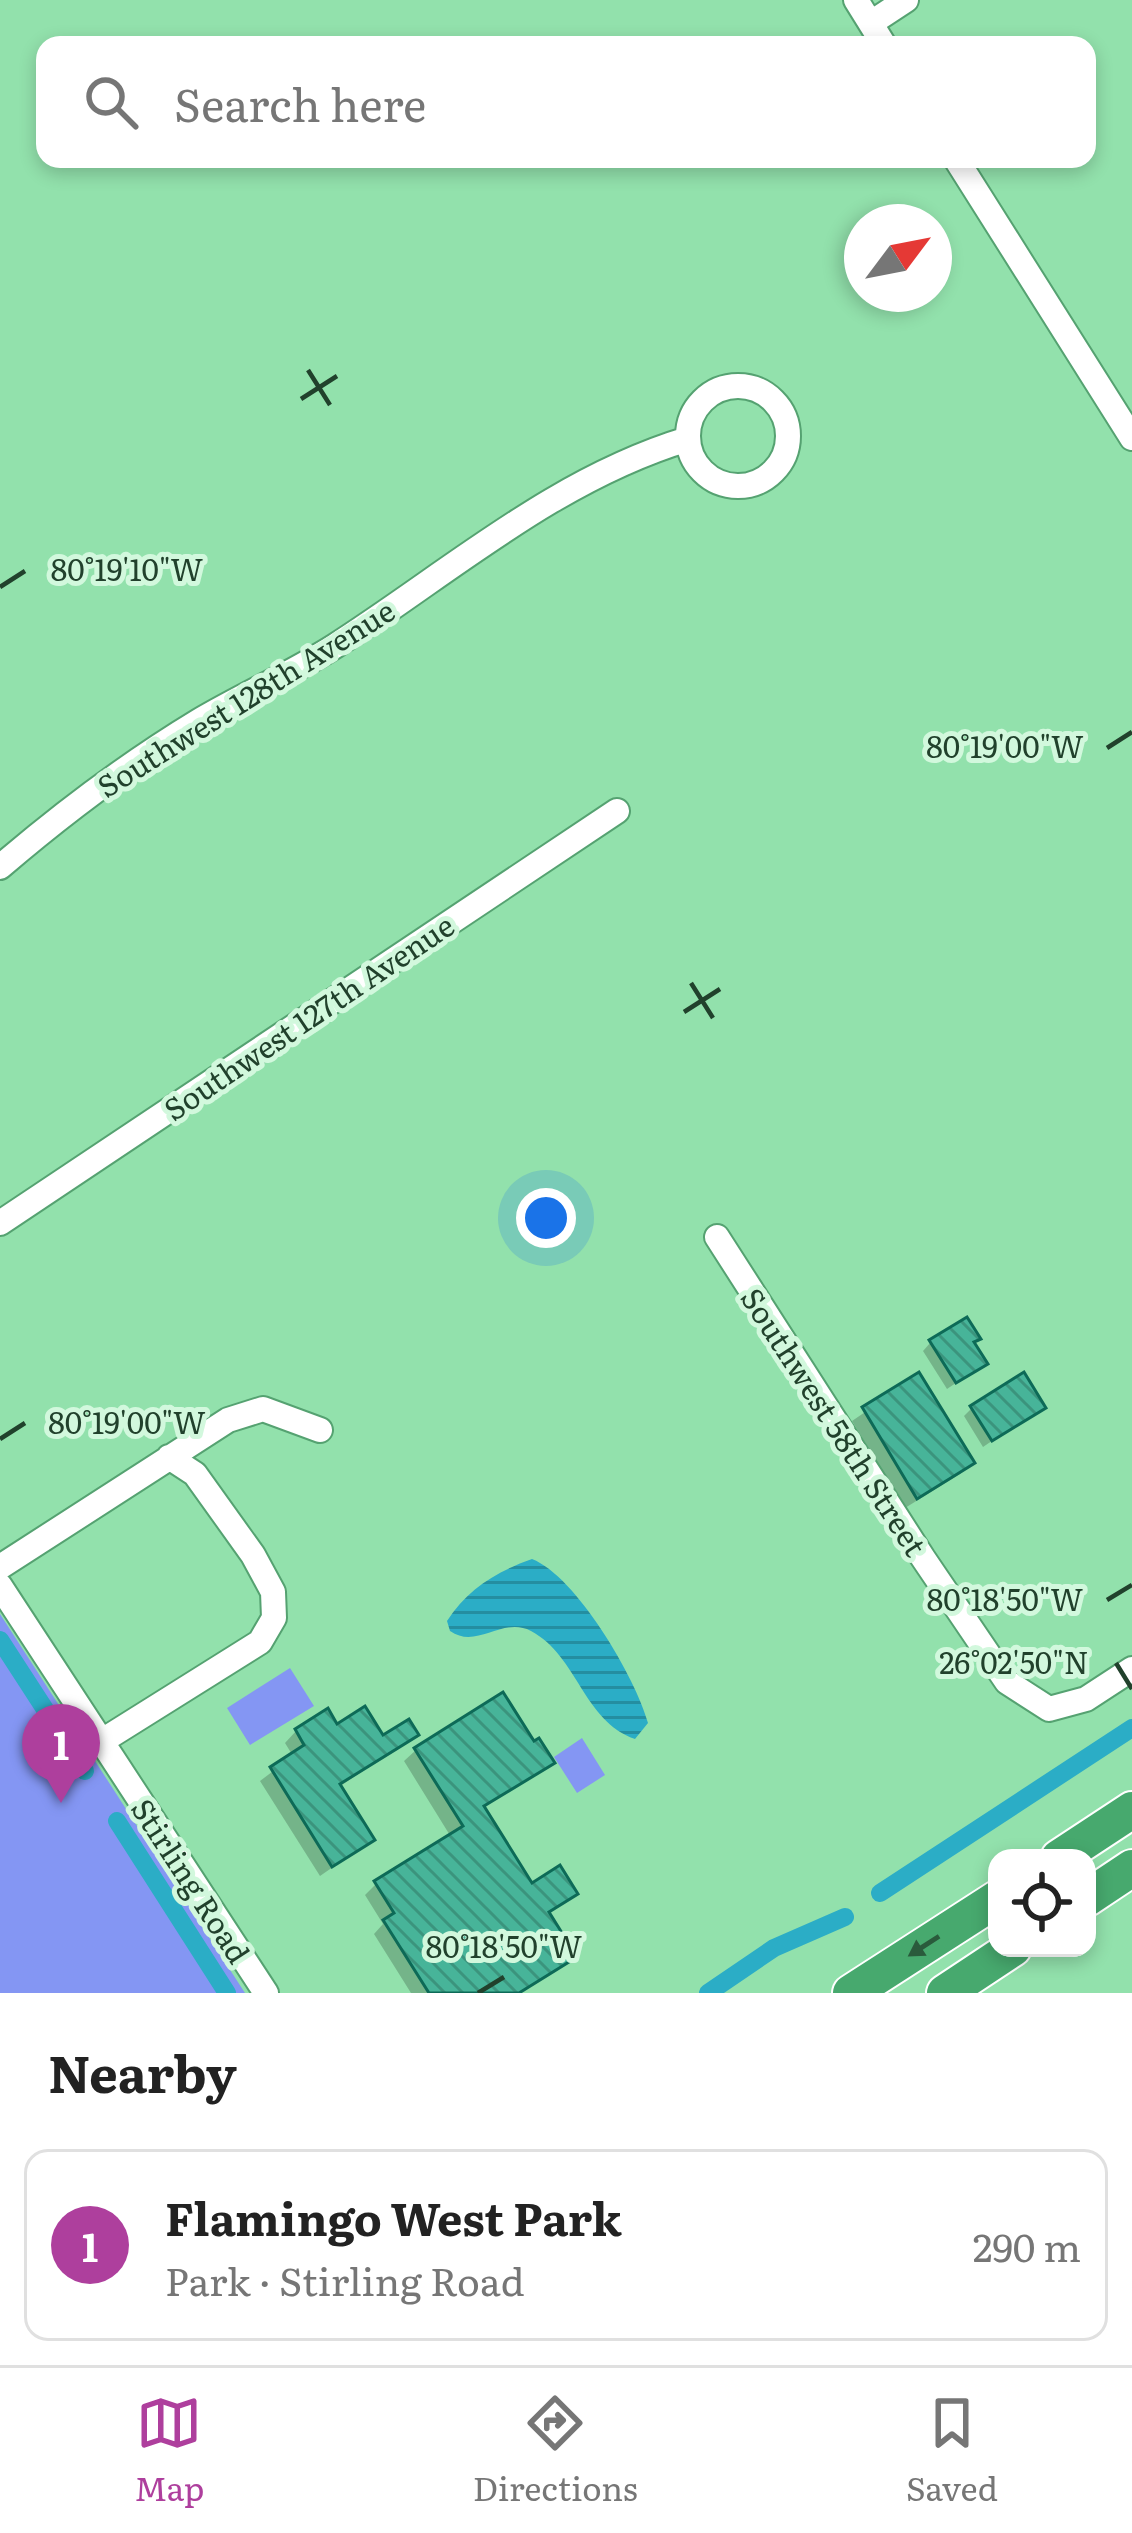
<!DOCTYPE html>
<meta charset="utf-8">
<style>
body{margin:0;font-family:Literata,serif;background:#f2f2f2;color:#222}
.controls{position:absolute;right:36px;bottom:36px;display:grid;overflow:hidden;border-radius:24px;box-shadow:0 6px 18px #0003}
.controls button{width:108px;height:108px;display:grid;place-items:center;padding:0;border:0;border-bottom:3px solid #e0e0e0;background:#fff;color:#222;font:60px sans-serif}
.compass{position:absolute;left:844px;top:204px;width:108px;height:108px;border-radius:50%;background:#fff;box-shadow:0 6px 18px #0003;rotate:58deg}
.you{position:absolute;left:546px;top:1218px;width:42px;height:42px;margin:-30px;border:9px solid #fff;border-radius:50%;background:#1a73e8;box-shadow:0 0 0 18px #1a73e833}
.badge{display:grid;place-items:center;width:78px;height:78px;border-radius:50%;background:#ae3f9d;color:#fff;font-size:39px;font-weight:700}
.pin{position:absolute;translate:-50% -99px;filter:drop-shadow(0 3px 6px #0008)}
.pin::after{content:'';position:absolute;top:63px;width:42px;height:36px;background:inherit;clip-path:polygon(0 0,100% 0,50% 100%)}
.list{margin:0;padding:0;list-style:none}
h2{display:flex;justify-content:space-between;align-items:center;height:156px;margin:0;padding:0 48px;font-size:51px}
h2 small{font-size:39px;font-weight:400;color:#767676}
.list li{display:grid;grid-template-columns:78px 1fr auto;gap:36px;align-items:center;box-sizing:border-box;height:192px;margin:0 24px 24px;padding:0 24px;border:3px solid #e0e0e0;border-radius:24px}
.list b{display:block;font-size:45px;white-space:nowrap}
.list p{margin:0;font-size:39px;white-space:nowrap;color:#767676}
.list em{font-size:39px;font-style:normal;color:#767676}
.icon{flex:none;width:66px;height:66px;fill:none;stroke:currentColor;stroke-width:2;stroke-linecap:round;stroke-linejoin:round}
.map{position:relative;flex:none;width:1132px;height:1993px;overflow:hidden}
.search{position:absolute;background:#fff;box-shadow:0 6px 18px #0003;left:36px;right:36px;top:36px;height:132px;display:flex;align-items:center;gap:30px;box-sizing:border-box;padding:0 42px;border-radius:24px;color:#767676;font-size:45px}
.sheet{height:372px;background:#fff}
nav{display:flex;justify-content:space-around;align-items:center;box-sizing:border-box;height:168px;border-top:3px solid #e0e0e0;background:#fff;font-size:33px;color:#767676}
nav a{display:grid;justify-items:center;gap:6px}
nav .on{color:#ae3f9d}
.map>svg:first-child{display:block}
.park{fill:#8496f3}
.water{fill:url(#water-rules)}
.shadow{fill:#0003}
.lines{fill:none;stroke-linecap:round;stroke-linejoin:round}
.canal{stroke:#2badc6;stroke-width:18}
.building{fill:url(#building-back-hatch);stroke:#0d6a57;stroke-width:3}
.minor-casing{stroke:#55a271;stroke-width:28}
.highway-casing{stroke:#fff;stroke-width:40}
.minor{stroke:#fff;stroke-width:24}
.highway{stroke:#47a96e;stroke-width:36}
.oneway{fill:#2a5b3c}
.ticks{fill:none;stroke:#21412c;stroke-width:4.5}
.labels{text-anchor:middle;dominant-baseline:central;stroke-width:10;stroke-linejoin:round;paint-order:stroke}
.street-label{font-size:30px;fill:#21412c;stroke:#d2f8dd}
.ticks-label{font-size:30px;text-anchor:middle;fill:#21412c;stroke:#d2f8dd;stroke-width:10;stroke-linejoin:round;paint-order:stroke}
</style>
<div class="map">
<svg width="1132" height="1993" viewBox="0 0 1132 1993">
<defs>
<pattern id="water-rules" width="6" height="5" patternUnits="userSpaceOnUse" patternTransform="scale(3)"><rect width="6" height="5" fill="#2badc6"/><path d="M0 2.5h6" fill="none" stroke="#248ea1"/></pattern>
<pattern id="building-back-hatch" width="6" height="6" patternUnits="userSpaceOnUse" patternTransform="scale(3)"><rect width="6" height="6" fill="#47b499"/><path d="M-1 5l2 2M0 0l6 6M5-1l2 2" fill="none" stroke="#3b947d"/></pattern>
</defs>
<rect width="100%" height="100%" fill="#92e1ac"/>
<path class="park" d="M0,1614l245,379h-245z
M290,1668l24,38 -64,39 -23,-37z
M582,1738l23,37 -28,18 -23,-36z"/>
<path class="water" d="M532,1559c44,17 104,119 116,164l-13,16c-52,-18 -57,-83 -104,-108 -29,-15 -54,19 -81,0l-3,-10c20,-32 51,-50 85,-62z"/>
<path class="shadow" d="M931,1342l41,2 12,20 -37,25 -24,-38z
M918,1376l53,87 -11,11 -55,34 -53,-87z
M1042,1407l-59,40 -19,-31 8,-8z
M336,1728l46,11 33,-4 -76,52 33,53 -52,36 -60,-95 33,-25 -8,-13 11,-12z
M533,1746l18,16 -69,47 49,78 43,6 -27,21 26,42 -52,37h-110l-37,-59 9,-10 -18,-29 11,-11 75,-47 -47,-76 12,-11z"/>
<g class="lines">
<path class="canal" d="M0,1640l85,131
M117,1821l110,172
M880,1893l252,-165
M708,1993l66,-45 71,-31"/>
</g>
<path class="building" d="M967,1317l14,22 -7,3 14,22 -32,19 -27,-43z
M919,1372l56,91 -58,36 -55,-92z
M1024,1372l22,36 -54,33 -22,-35z
M503,1692l31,49 5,-3 16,25 -71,43 48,77 28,-18 18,29 -29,18 28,45 -58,36h-90l-46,-73 11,-7 -20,-32 89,-55 -49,-78z
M365,1706l18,29 26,-16 10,16 -79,49 35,56 -43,27 -62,-100 34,-22 -9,-16 33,-21 9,16z"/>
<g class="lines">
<g class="minor-casing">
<path id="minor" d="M856,0l28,45
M871,23l35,-23
M956,159l176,279
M688 436a50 50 0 1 1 100 0a50 50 0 1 1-100 0Z
M0,867c63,-54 128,-103 199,-146 44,-26 92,-47 136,-75 114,-73 220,-167 353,-207
M0,1223l617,-412
M717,1237l206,321 84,124 42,27 37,-10 46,-30
M0,1567l228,-147 35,-11 57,21
M0,1586l266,407
M102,1741l158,-99 14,-24 -1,-26 -20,-37 -58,-81 -26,-17"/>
</g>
<g class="highway-casing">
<path id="highway" d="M1059,1858l73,-48
M1087,1898l45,-30
M851,1993l146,-94
M945,1993l68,-45"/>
</g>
<use href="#minor" class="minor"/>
<use href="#highway" class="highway"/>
</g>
<defs><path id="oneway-solid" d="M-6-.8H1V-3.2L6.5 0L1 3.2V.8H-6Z" transform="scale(3)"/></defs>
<use class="oneway" href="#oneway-solid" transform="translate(924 1946) rotate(147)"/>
<path class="ticks" d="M308,370l22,35M301,399l36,-23M0,587l25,-16M1107,748l25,-16M691,983l22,35M684,1012l36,-23M0,1439l25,-16M1107,1600l25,-15M1116,1663l16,26M478,1993l26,-16"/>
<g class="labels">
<g class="street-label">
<text transform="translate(245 697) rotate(-32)">Southwest 128th Avenue</text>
<text transform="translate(308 1016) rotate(-34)">Southwest 127th Avenue</text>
<text transform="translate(835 1421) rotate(57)">Southwest 58th Street</text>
<text transform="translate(192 1880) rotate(57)">Stirling Road</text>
</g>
</g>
<g class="ticks-label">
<text x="127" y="581">80°19'10"W</text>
<text x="1005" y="758">80°19'00"W</text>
<text x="127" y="1434">80°19'00"W</text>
<text x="1005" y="1611">80°18'50"W</text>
<text x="1014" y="1674">26°02'50"N</text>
<text x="504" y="1958">80°18'50"W</text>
</g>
</svg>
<div class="controls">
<button><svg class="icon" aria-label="locate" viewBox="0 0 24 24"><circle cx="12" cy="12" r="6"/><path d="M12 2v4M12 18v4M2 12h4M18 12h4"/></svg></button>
</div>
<svg class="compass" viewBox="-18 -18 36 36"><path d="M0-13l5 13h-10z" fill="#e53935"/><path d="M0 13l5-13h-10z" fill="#767676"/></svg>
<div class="you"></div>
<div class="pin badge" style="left:61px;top:1803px">1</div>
<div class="search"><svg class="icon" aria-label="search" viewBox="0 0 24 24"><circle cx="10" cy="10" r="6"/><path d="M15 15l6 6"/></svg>Search here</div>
</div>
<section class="sheet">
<h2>Nearby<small></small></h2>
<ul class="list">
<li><span class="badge">1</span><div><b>Flamingo West Park</b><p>Park · Stirling Road</p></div><em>290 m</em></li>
</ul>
</section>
<nav>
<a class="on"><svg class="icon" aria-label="map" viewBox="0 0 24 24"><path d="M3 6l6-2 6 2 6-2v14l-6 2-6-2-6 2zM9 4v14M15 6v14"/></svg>Map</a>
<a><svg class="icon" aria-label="directions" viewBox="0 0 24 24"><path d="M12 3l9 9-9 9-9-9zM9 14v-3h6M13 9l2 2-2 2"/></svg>Directions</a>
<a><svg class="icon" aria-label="saved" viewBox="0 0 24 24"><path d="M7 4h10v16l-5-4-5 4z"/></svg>Saved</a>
</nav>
